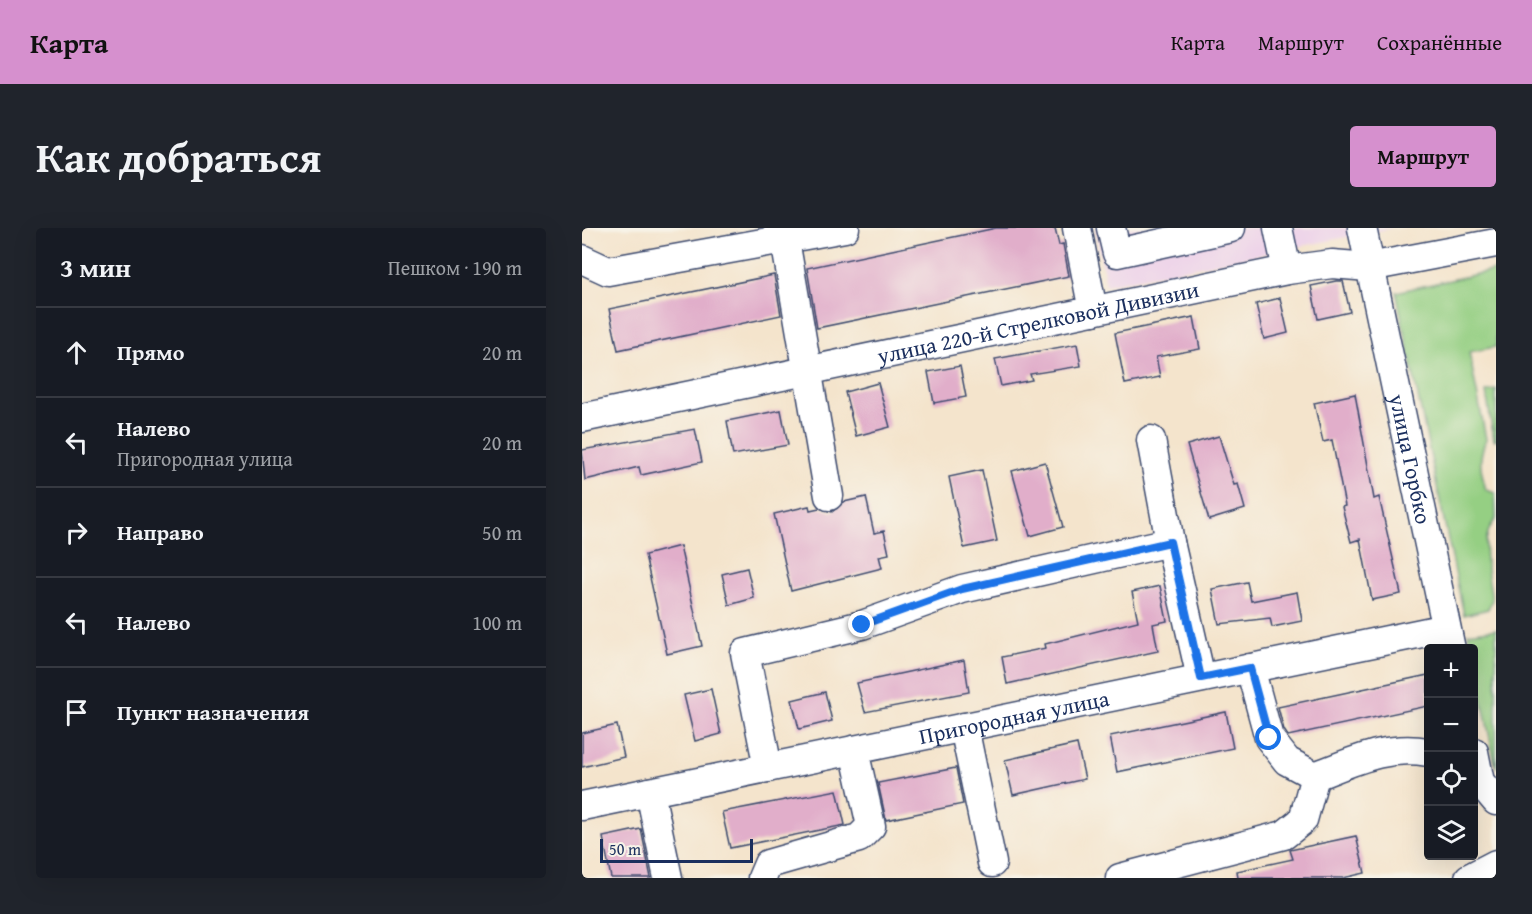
<!DOCTYPE html>
<html lang="ru">
<meta charset="utf-8">
<style>
body{margin:0;font-family:"Gentium Book Plus",serif;background:#20242c;color:#f1f3f6}
.controls{position:absolute;right:18px;bottom:18px;display:grid;overflow:hidden;border-radius:6px;box-shadow:0 6px 24px #0002}
.controls button{width:54px;height:54px;display:grid;place-items:center;padding:0;border:0;border-bottom:2px solid #363941;background:#171b24;color:#f1f3f6;font:30px sans-serif}
.scale{position:absolute;left:18px;bottom:15px;width:153px;box-sizing:border-box;padding-left:6px;border:3px solid #1b2f5e;border-top:0;font-size:16px;line-height:21px;white-space:nowrap;color:#1b2f5e;-webkit-text-stroke:4px #f7f3e8;paint-order:stroke}
.stop{position:absolute;width:18px;height:18px;margin:-14px;border:4px solid #1a73e8;border-radius:50%;background:#fff}
.stop.end{background:#1a73e8;border-color:#fff;box-shadow:0 2px 6px #0008}
.list{margin:0;padding:0;list-style:none}
h2{display:flex;justify-content:space-between;align-items:center;height:78px;margin:0;padding:0 24px;font-size:26px}
h2 small{font-size:20px;font-weight:400;color:#9ea1a6}
.list li{display:grid;grid-template-columns:39px 1fr auto;gap:18px;align-items:center;box-sizing:border-box;height:90px;padding:0 24px;border-top:2px solid #363941}
.list b{display:block;font-size:22px;white-space:nowrap}
.list p{margin:0;font-size:20px;white-space:nowrap;color:#9ea1a6}
.list em{font-size:20px;font-style:normal;color:#9ea1a6}
.icon{flex:none;width:33px;height:33px;fill:none;stroke:currentColor;stroke-width:2;stroke-linecap:round;stroke-linejoin:round}
.map{position:relative;flex:none;width:914px;height:650px;overflow:hidden;border-radius:6px}
header{display:flex;align-items:center;gap:36px;box-sizing:border-box;height:84px;padding:0 30px;background:#d690ce;color:#111}
header strong{font-size:28px}
nav{display:flex;gap:33px;margin-inline-start:auto;font-size:21px}
.intro{display:flex;align-items:center;justify-content:space-between;box-sizing:border-box;height:144px;padding:0 36px}
h1{margin:0;font-size:42px}
.button{padding:15px 27px;border-radius:6px;background:#d690ce;color:#111;font-size:21px;font-weight:700}
main{display:flex;gap:36px;padding:0 36px}
aside{flex:1;background:#171b24;border-radius:6px;box-shadow:0 6px 24px #0002}
.map>svg:first-child{display:block}
.built{fill:#edd1e9}
.green{fill:#95cf83;stroke:#587f70;stroke-width:1.5}
.building{fill:#e1aeca}
.lines{fill:none;stroke-linecap:round;stroke-linejoin:round}
.minor-casing{stroke:#3c4a6e;stroke-width:31}
.minor{stroke:#fff;stroke-width:28}
.route{stroke:#1a73e8;stroke-width:8}
.labels{text-anchor:middle;dominant-baseline:central;stroke-width:6;stroke-linejoin:round;paint-order:stroke}
.street-label{font-size:22px;fill:#1b2f5e;stroke:#f7f3e8}
</style>
<header>
<strong>Карта</strong>
<nav><a>Карта</a><a>Маршрут</a><a>Сохранённые</a></nav>
</header>
<div class="intro"><h1>Как добраться</h1><a class="button">Маршрут</a></div>
<main>
<aside>
<h2>3 мин<small>Пешком · 190 m</small></h2>
<ul class="list">
<li><svg class="icon" aria-label="ahead" viewBox="0 0 24 24"><path d="M12 20V5M6 11l6-6 6 6"/></svg><div><b>Прямо</b></div><em>20 m</em></li>
<li><svg class="icon" aria-label="left" viewBox="0 0 24 24"><path d="M17 20v-9H6M10 6l-5 5 5 5"/></svg><div><b>Налево</b><p>Пригородная улица</p></div><em>20 m</em></li>
<li><svg class="icon" aria-label="right" viewBox="0 0 24 24"><path d="M7 20v-9h11M14 6l5 5-5 5"/></svg><div><b>Направо</b></div><em>50 m</em></li>
<li><svg class="icon" aria-label="left" viewBox="0 0 24 24"><path d="M17 20v-9H6M10 6l-5 5 5 5"/></svg><div><b>Налево</b></div><em>100 m</em></li>
<li><svg class="icon" aria-label="arrive" viewBox="0 0 24 24"><path d="M6 21V4h12l-3 4 3 4H6"/></svg><div><b>Пункт назначения</b></div></li>
</ul>
</aside>
<div class="map">
<svg width="914" height="650" viewBox="0 0 914 650">
<rect width="100%" height="100%" fill="#f7f3e8"/>
<filter id="ink" filterUnits="userSpaceOnUse"><feTurbulence type="fractalNoise" baseFrequency=".0167" numOctaves="2"/><feDisplacementMap in="SourceGraphic" scale="12" xChannelSelector="R" yChannelSelector="G"/><feConvolveMatrix kernelMatrix="1 2 1 2 8 2 1 2 1" color-interpolation-filters="sRGB"/></filter>
<filter id="wash" filterUnits="userSpaceOnUse"><feTurbulence type="fractalNoise" baseFrequency=".008" numOctaves="4" result="noise"/><feDisplacementMap in="SourceGraphic" scale="24" xChannelSelector="R" yChannelSelector="G"/><feGaussianBlur stdDeviation="1.35" result="paint"/><feColorMatrix in="noise" values="0 0 0 0 0 0 0 0 0 0 0 0 0 0 0 0 0 1.4 0 .05"/><feComposite in="paint" operator="in"/></filter>
<g filter="url(#wash)">
<rect width="100%" height="100%" fill="#f4e4cc"/>
<path class="built" d="M513,0h298l-287,57z"/>
<path class="green" d="M914,42v77l-27,5 17,87c-8,21 -6,28 0,51l9,3 1,26c-19,20 -7,56 -4,81l-4,9 -24,6 -68,-323z
M914,162v50h-2l-8,-48z
M914,401v139l-22,-107v-12l-3,-1 -3,-15z"/>
<g id="blocks">
<path class="building" d="M414,0h59l4,17 4,-1 6,32 -252,52 -10,-60z
M192,47l7,40 -163,35 -9,-41z
M754,53h7l7,31 -32,7 -7,-33z
M698,70l8,35 -24,6 -8,-35z
M612,89l6,32 -44,8 4,20 -35,7 -10,-51z
M495,116l4,22 -51,8 2,6 -31,6 -6,-27z
M378,138l6,31 -32,6 -6,-31z
M296,155l12,44 -34,9 -11,-44z
M773,166l19,105 5,-2 22,97 -29,6 -12,-61 -9,3 -9,-35 3,-1 -13,-66 -9,2 -9,-39z
M199,182l7,35 -55,10 -6,-34z
M113,201l7,33 -61,13 -2,-8 -54,13 -3,-30z
M637,208l15,49 4,-1 7,25 -36,11 -22,-75z
M463,234l18,65 -33,9 -18,-65z
M400,242l15,71 -33,7 -15,-71z
M284,269l8,36 10,-2 5,23 -10,2 3,12 -91,23 -17,-77 35,-8 1,4 9,-2 13,4 12,-10z
M98,318l22,100 -35,8 -22,-99z
M165,340l7,30 -25,7 -7,-31z
M665,354l4,19 46,-9 5,29 -30,6 -2,-9 -51,6 -7,-35z
M578,358l7,35 -14,3 5,27 -151,33 -5,-27 44,-9 -1,-4 93,-23 -6,-29z
M382,432l5,32 -104,20 -8,-29z
M846,447v31l-140,30 -4,-6 -6,-23z
M129,461l10,45 -26,7 -11,-46z
M243,464l7,29 -33,8 -7,-29z
M644,484l7,36 -116,24 -7,-36z
M35,497l7,32 -42,10v-34z
M495,516l8,35 -72,16 -8,-35z
M374,540l7,36 -77,16 -8,-37z
M255,562l8,35 -115,23 -8,-36z
M59,601l10,49h-40l-8,-41z
M774,608l9,37 -22,5h-105l-1,-7 56,-12 -3,-9z"/>
</g>
</g>
<g filter="url(#ink)">
<use href="#blocks" fill-opacity="0" stroke="#3c4a6e" stroke-width="1.5"/>
<g class="lines">
<g class="minor-casing">
<g id="minor">
<path d="M495,0l16,83"/>
<path d="M529,0l6,25 114,-25"/>
<path d="M696,0l9,42"/>
<path id="s1" d="M780,0l89,421"/>
<path d="M203,12l44,256"/>
<path d="M0,31l26,12 237,-43"/>
<path id="s2" d="M0,190l705,-148 45,-6 37,3 127,-24"/>
<path d="M569,212l19,102 31,136"/>
<path d="M668,440l19,70 18,23 28,15"/>
<path d="M382,499l28,136"/>
<path d="M892,524l6,30 16,19"/>
<path d="M186,540l-23,-115 117,-28 100,-36 208,-47"/>
<path d="M68,564l18,86"/>
<path id="s3" d="M0,578l864,-178"/>
<path d="M180,650l6,-14 91,-26 12,-12 -17,-76"/>
<path d="M538,650l164,-43 19,-15 12,-44c40,-15 70,-31 113,-24"/>
<path d="M887,650l27,-14"/>
</g>
</g>
<use href="#minor" class="minor"/>
</g>
</g>
<g class="lines" filter="url(#ink)">
<path class="route" d="M280,397l100,-36 208,-47 31,136 49,-10 19,70"/>
</g>
<g class="labels">
<g class="street-label">
<text stroke="none"><textPath href="#s2" startOffset="466">улица 220-й Стрелковой Дивизии</textPath></text>
<text stroke="none"><textPath href="#s1" startOffset="236">улица Горбко</textPath></text>
<text stroke="none"><textPath href="#s3" startOffset="441">Пригородная улица</textPath></text>
</g>
</g>
</svg>
<div class="controls">
<button>+</button>
<button>−</button>
<button><svg class="icon" aria-label="locate" viewBox="0 0 24 24"><circle cx="12" cy="12" r="6"/><path d="M12 2v4M12 18v4M2 12h4M18 12h4"/></svg></button>
<button><svg class="icon" aria-label="layers" viewBox="0 0 24 24"><path d="M12 4l9 5-9 5-9-5zM3 14l9 5 9-5"/></svg></button>
</div>
<div class="scale">50 m</div>
<div class="stop" style="left:687px;top:510px"></div>
<div class="stop end" style="left:280px;top:397px"></div>
</div>
</main>
